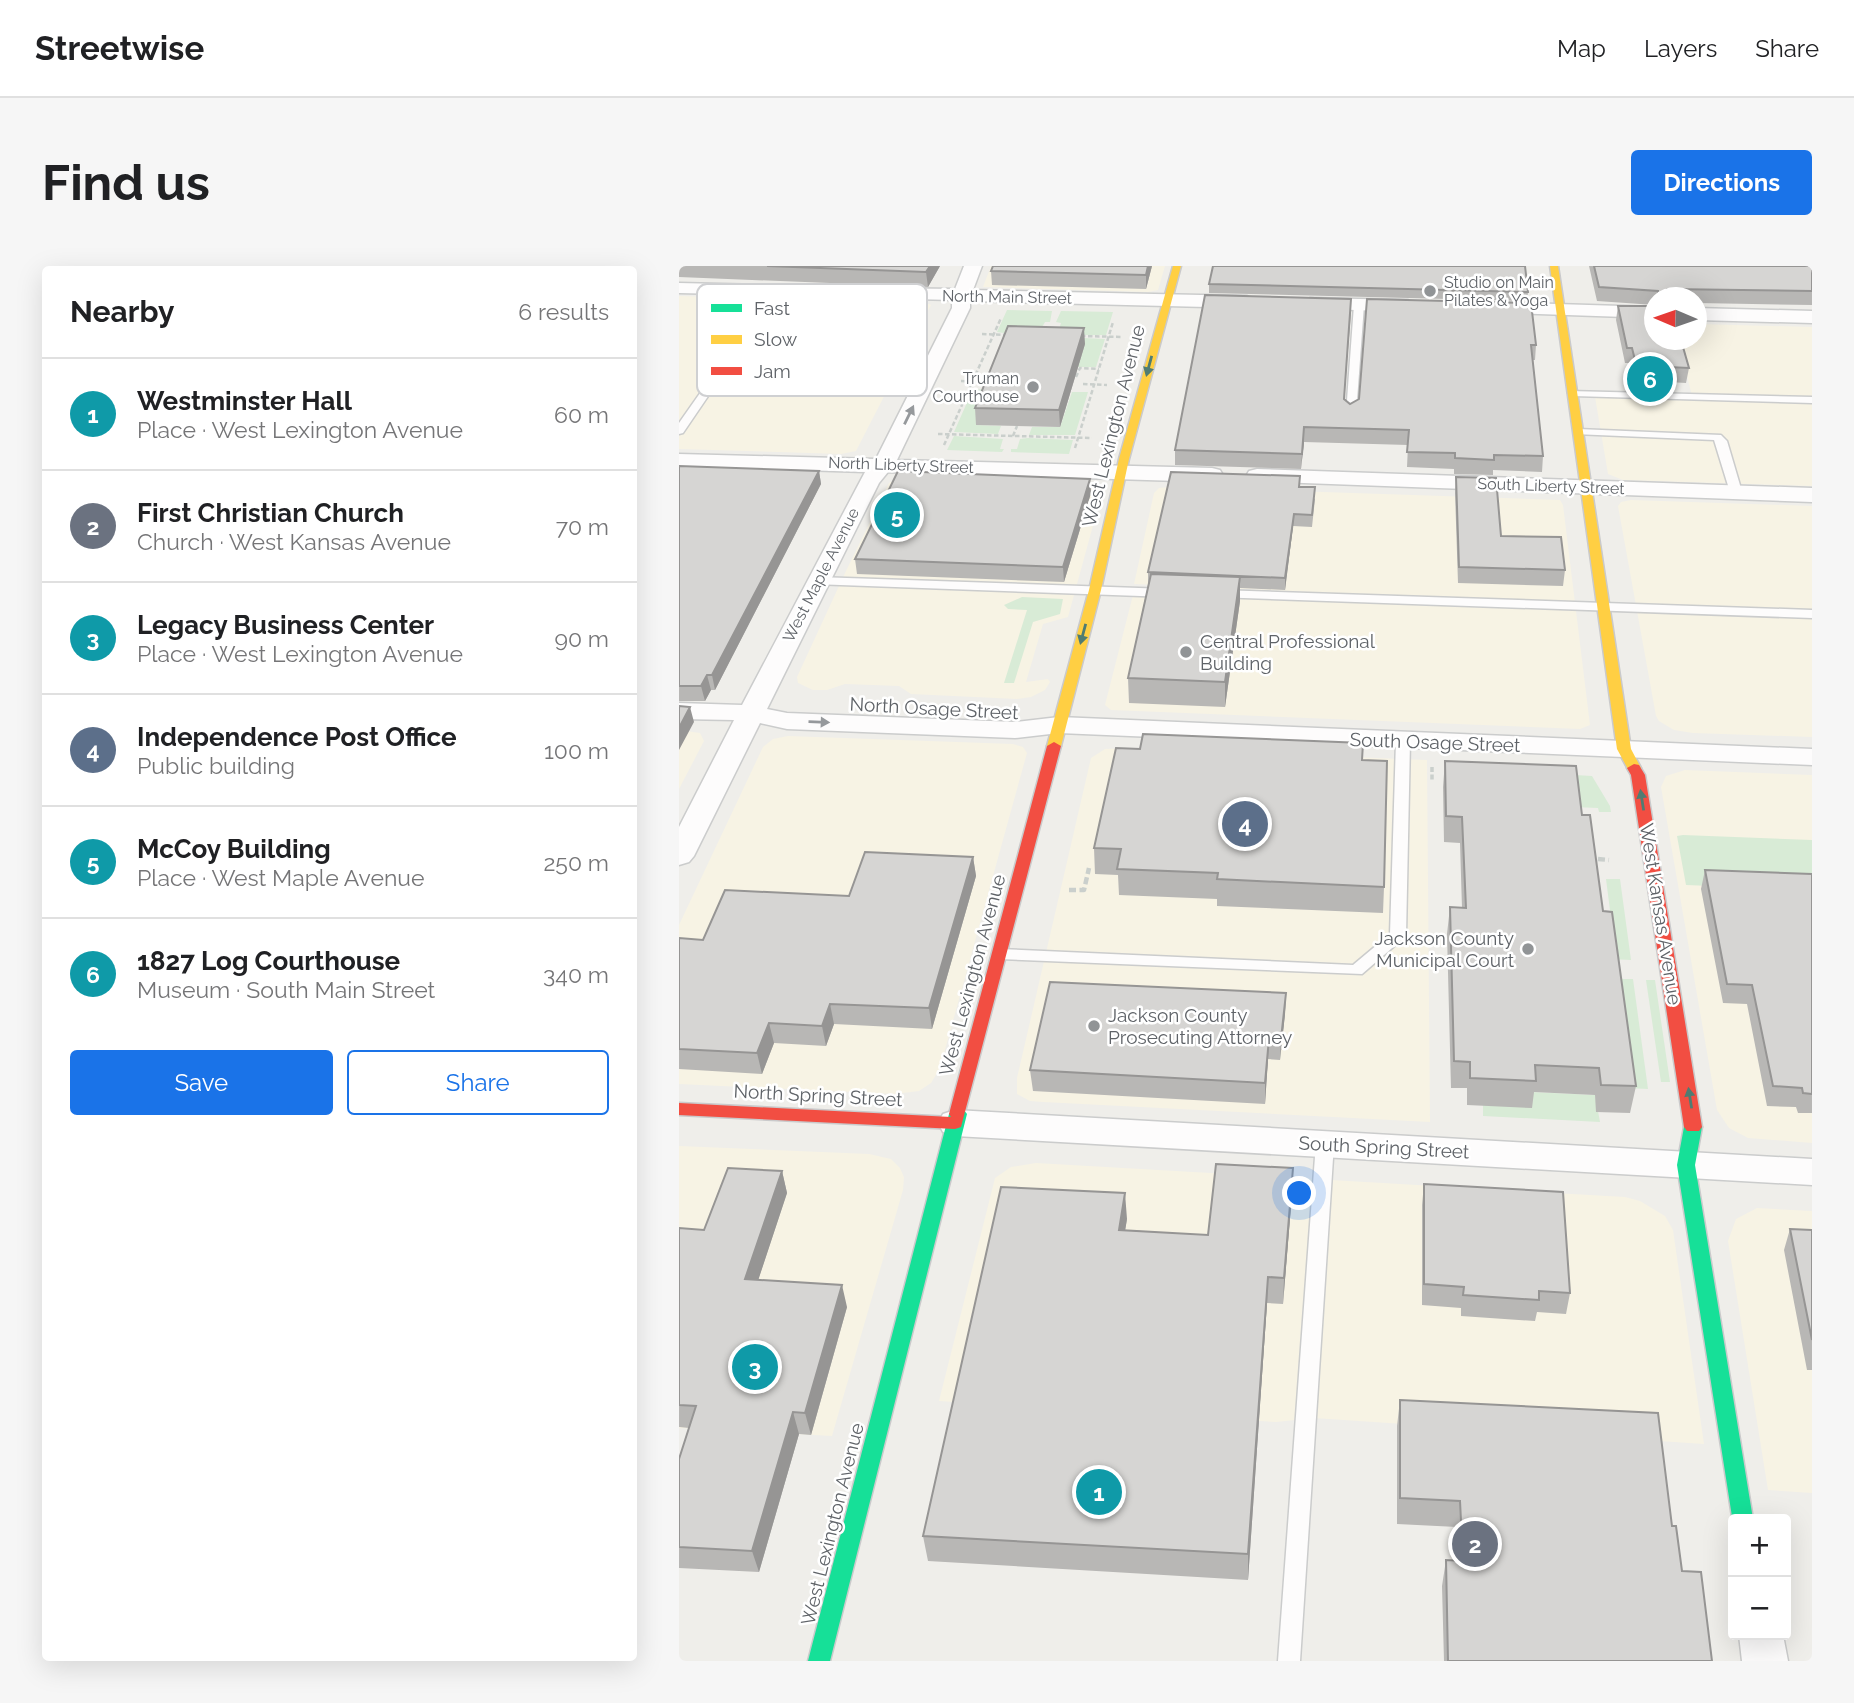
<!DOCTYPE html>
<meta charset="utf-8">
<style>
body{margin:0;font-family:Raleway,sans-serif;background:#f6f6f6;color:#202124}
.controls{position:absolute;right:21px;bottom:21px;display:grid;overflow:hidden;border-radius:7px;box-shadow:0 7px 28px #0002}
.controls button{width:63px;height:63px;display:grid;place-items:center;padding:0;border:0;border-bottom:2px solid #e0e0e0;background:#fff;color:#202124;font:35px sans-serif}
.compass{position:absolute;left:965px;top:21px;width:63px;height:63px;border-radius:50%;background:#fff;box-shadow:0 7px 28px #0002;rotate:272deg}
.you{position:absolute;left:621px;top:928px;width:24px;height:24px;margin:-18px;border:5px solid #fff;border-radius:50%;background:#1a73e8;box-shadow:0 0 0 10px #1a73e833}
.badge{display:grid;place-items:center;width:46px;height:46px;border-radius:50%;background:#1a73e8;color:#fff;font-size:23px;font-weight:700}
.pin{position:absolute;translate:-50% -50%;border:4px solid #fff;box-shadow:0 2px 7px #0006}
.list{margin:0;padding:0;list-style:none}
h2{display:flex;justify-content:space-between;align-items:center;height:91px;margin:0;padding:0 28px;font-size:30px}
h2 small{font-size:23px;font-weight:400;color:#757577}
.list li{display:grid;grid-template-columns:46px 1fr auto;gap:21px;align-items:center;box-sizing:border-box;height:112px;padding:0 28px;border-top:2px solid #e0e0e0}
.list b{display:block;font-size:26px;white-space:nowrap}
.list p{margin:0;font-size:23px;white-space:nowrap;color:#757577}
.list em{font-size:23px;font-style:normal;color:#757577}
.actions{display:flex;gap:14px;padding:21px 28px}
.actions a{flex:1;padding:16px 0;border:2px solid #1a73e8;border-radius:7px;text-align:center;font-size:24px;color:#1a73e8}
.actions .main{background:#1a73e8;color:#fff}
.map{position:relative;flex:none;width:1133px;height:1395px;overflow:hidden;border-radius:7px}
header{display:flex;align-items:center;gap:42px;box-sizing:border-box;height:98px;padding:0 35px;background:#fff;border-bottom:2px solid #e0e0e0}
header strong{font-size:33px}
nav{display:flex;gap:38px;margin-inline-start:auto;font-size:24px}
.intro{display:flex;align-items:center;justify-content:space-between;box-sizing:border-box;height:168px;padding:0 42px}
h1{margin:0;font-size:49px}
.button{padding:18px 32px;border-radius:7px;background:#1a73e8;color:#fff;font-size:24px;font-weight:700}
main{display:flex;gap:42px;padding:0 42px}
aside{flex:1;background:#fff;border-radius:7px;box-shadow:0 7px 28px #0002}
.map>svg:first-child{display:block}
.commercial{fill:#f7f3e4}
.green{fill:#d8ebd6}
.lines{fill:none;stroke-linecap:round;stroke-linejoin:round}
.lane-casing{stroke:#cbcccc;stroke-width:3}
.street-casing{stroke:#cbcccc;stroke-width:3}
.fast-casing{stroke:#cacacb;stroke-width:3}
.slow-casing{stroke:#cacacb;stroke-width:3}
.jam-casing{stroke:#cacacb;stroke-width:3}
.path-far2{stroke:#cacfcc;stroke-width:2.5;stroke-dasharray:4.5 2.5;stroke-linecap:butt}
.path-far1{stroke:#cacfcc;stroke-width:3.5;stroke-dasharray:5 2.5;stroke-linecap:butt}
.path{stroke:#cacfcc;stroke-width:4.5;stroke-dasharray:7 3.5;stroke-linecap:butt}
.lane{fill:#fdfcfc;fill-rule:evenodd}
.street{fill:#fdfcfc;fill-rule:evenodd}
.fast{fill:#16e098;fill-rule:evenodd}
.slow{fill:#ffcf43;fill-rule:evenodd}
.jam{fill:#f24e42;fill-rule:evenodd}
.wall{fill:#b8b7b5}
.shaded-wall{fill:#969594}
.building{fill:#d6d5d3;stroke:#969594;stroke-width:2}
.oneway{fill:#507c72}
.oneway2{fill:#96999c}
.poi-dot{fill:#919496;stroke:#fff;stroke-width:2.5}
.labels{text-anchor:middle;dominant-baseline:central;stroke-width:5;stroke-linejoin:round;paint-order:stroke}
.far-poi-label{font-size:16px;fill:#5f6368;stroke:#fff;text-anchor:start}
.far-street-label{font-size:16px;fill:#5f6368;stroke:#fff}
.street-label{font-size:19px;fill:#5f6368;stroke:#fff}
.poi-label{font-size:19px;fill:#5f6368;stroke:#fff;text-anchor:start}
.key{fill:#fff;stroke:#cfd0d2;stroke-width:2}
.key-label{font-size:19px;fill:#5f6368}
</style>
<header>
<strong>Streetwise</strong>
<nav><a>Map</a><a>Layers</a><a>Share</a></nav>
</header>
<div class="intro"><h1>Find us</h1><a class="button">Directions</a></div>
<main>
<aside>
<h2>Nearby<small>6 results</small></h2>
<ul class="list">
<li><span class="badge" style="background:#0f9aa8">1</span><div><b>Westminster Hall</b><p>Place · West Lexington Avenue</p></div><em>60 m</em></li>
<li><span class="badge" style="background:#6b7280">2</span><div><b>First Christian Church</b><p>Church · West Kansas Avenue</p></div><em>70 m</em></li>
<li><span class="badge" style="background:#0f9aa8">3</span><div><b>Legacy Business Center</b><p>Place · West Lexington Avenue</p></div><em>90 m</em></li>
<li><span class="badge" style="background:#5c6f8a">4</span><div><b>Independence Post Office</b><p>Public building</p></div><em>100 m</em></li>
<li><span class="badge" style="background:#0f9aa8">5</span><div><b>McCoy Building</b><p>Place · West Maple Avenue</p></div><em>250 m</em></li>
<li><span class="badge" style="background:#0f9aa8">6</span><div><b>1827 Log Courthouse</b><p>Museum · South Main Street</p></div><em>340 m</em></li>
</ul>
<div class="actions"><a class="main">Save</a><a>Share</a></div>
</aside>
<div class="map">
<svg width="1133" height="1395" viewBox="0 0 1133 1395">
<rect width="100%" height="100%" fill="#efeeea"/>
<path class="commercial" d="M312,0h174l-7,24 -10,2 -165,-5z
M0,30l247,7 5,2 -75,146 -15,3 -162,-5z
M1018,58l115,3v159l-189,-6 -15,-6 -13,-77 98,3 -15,-60h18z
M219,212l204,7 1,4 -35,128 -25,7 -17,58 22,-3 2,3 -5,8 -14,7 -14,2 -106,-5 -12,-8 -54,-2 -18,6h-14l-15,-7 -1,-6 48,-104 44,-90z
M490,221l391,13 3,5 27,220 -10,4 -469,-19 -6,-5 1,-4 27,-106 177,6v-9l-176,-8 20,-91 5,-5z
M952,234l181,6v231l-119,-4 -19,-3 -15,-9 -3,-5 -38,-210 3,-4z
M0,464l21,3 4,8 -25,48z
M109,470l225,8 10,3 4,6 -87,315 -9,15 -12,8 -24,3 -216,-10v-159l84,-178 10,-8z
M448,482l300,12 3,362 -387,-20 -13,-1 -13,-7v-16l74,-320 14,-9z
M1006,504l127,5v368l-64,-5 -19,-10 -12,-18 -56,-323 5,-11z
M0,880l190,8 22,5 9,9 4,9 -1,13 -71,246 -153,-8z
M357,897l589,34 15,4 25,15 8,14 31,214 -390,-26 -38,4 -337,-21 56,-223 16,-11z
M1078,942l55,3v282l-44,-3 -40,-249 8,-22z"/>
<path class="green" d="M328,44l45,1 -2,11h-5c-7,17 -33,12 -48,10z
M382,45l52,1 -7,23h-42l-5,-6 2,-6 -5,-1z
M384,71l42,2 -9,28h-18z
M294,123l19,1 -15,35 24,1 -3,8 -44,-2z
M393,126h16l-13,43h-46l3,-8h28z
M275,170l49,3 -3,10h4l-2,3 -55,-2z
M349,172l44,2h1l-4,14 -58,-2v-3h6l3,-10z
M343,331l41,2 -3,15 -27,8 -19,61h-10l23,-73 -19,-1 -4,-4z
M827,505l86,5 18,30 1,6h-12l-1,-4 -24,-1z
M1004,569l129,5v50l-126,-5 -9,-49z
M927,613h14l11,81 -21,-1 1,-41z
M934,713h20l15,110 -21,-1z
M967,714h9l15,102h-9z
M852,826l64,3 5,27 -117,-6v-11z"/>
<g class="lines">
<g class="lane-casing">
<path id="lane" d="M680,36l5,3 -8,109 -5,3 -5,-3 8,-109z
M45,93l8,2 -49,72 -4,1v-11z
M890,125l243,6v6l-239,-7 -5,-3z
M899,163l143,6 6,6 15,51 -6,3 -6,-3 -16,-52 -140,-6v-4z
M138,311l351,12 6,4 -6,4 -355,-13 -2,-3z
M540,324l593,20v8l-597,-21v-6z
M724,471l7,4 -4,195 -44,38 -362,-15 -8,-5 8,-5 353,16 37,-31 6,-193z
M646,871l6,1 3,5 -34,518h-22l38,-518 3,-5z"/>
</g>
<g class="street-casing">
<path id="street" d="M285,0h18l-9,24 274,6 9,6 -9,6 -277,-7v7l-73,152 315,8 8,2 3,5 -3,5 -8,2 -324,-10 -9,11 -112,226 20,4 228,9 44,-5 753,32v16l-753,-32 -44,5 -228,-9 -27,-6 -66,133 -5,6 -10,3v-38l55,-107 -55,-1v-16l63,2 123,-233 -186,-6v-12l197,5 76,-151v-8l-76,-2 -9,-5 9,-5 79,1z
M0,17l134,3 9,5 -9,5 -134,-3z
M631,32l98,2 9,6 -9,6 -105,-4 -2,-4z
M809,36l166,5v11l-173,-6 -2,-4z
M1017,42l116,3v12l-116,-3z
M578,203l555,19v14l-563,-21 -3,-5 3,-5z
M276,844l857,49v26l-857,-49 -12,-4 -5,-9 5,-9z
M1060,1369h44l5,26h-46z"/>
</g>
<g class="fast-casing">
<path id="fast" d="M279,842l6,2 3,4 -137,547h-22l141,-547 3,-4z
M1014,855l6,2 3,4 -7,38 58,354h-20v4l-56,-358 7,-38 3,-4z"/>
</g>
<g class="slow-casing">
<path id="slow" d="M494,0h8l-52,193 -28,131 -40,156 -7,4 -5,-1 -2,-3 42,-156 30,-131z
M871,0h8l73,483 10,19 -7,4 -5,-1 -12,-22z"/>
</g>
<g class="jam-casing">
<path id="jam" d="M375,476l7,4 -100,381 -6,2 -276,-14v-12l272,14 -2,-3 98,-368z
M955,498l5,1 6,10 57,352 -3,4h-12l-3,-4 -53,-352 -4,-7z"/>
</g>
<path class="path-far2" d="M303,68l27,1
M402,70l41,1
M397,111l4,-9 19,1
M282,115l26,1
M404,118l24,1
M259,168l154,4
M334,170l4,-10
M265,179l57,-127
M396,182l38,-126"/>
<path class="path-far1" d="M753,501v13"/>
<path class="path" d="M919,593l11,1
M390,624h15l5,-22"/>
<use href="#lane" class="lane"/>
<use href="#street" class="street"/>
<use href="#fast" class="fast"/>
<use href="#slow" class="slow"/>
<use href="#jam" class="jam"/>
</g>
<path class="wall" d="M0,0h261l-12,21 -249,-10z
M473,0l-6,23 -154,-4 -1,-14z
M910,0h223v39l-115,-2v-5h-42v7l-58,-4z
M530,18l319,8 -1,9 -318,-8z
M240,23l1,13 -46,90 -157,-5 -3,-13z
M688,33l169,46 -1,15h-2l10,96 -1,16 -49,-2v5l-39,-1v-5l-47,-2 1,-22 -104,-3 -3,27 -126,-4v-15l176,-137 -7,86 6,5 9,-5z
M939,40l71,62 -3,15 -17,-1 -1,6 -32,-1 -6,-24h-5l-9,-43z
M406,78l-25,83 -84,-2 -1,-17z
M0,200l140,5 2,13 -106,206h-4l-6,11h-26z
M777,211l45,59 64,34 -2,16 -105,-3 -3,-90z
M411,213l1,14 -27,89 -207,-8 -2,-15z
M621,221l15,12 -3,28 -19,-1 -8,64 -45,-2v13l-15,106 -96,-4 -1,-25 20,-93v-13z
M683,494l22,127 -1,26 -166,-7v-7l-98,-4 -1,-20 -23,-1 -1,-26z
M766,495l137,54 21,96 33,175 -6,27 -34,-1 -1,-17 -61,-3 -2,16 -65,-3v-17h-16l-4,-154 3,-27 12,1 -2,-65 -16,-1 -1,-55z
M294,591l3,19 -44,153 -98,-5 -8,22 -52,-3 -12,31 -83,-5v-131l24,2z
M1026,604l107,4v239h-14l-2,-6 -29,-1 -20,-102 -24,-1 -22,-114z
M607,727l-1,21 -5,46 -12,-1 -3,45 -232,-13 -3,-21z
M103,905l5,22 -29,87 89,27 -36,128 -12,-1 -40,138 -80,-4v-109l10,-31 -10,-1v-199l25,2z
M745,918l146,109 -4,21 -29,-2 -2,9 -74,-5v-8l-39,-3v-100z
M613,928l-9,110 -16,-1 -19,277 -320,-19 -5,-25 204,-317 -2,11 83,5z
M1111,963l22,1v140h-5l-23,-120z
M721,1134l272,126 10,45 30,90h-268l-2,-75 4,-26h12l-1,-33 -60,-3v-98z"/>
<path class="shaded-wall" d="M251,0h10l-12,21 -2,-15z
M469,0h4l-6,23v-14z
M240,23l1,13 -46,90 -2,-14z
M405,62l1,16 -25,83 -1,-17z
M625,161v15l-3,27 1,-15z
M140,205l2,13 -106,206 -3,-15z
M411,213l1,14 -27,89 -1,-15z
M615,248l-1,12 -8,64v-12z
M561,311v24l-15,106v-25z
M28,409l4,15 -6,11 -4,-15z
M11,441l4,15 -15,28v-22z
M294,591l3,19 -44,153 -3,-21z
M607,727l-1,21 -5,46 1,-21z
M151,738l4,20 -8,22 -4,-20z
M90,757l5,20 -12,31 -5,-21z
M590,772l-1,21 -3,45v-21z
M614,902l-1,26 -9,110 1,-26z
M103,905l5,22 -36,109 -6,-23z
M446,927l2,26 -6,37 -2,-26z
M589,1011l-1,26 -19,277v-26z
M163,1019l5,22 -36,128 -6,-22z
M114,1146l6,22 -40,138 -7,-21z"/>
<path class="building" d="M88,0h163l-4,6z
M314,0h155l-2,9 -155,-4z
M534,0h312l3,26 -319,-8z
M915,0h218v25l-145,-2 2,9h-11v-7l-59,-4z
M526,29l146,4 -7,100 6,5 9,-5 8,-100 164,4 5,42h-5l12,111 -49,-1v5l-39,-2v-5l-48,-1 2,-22 -105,-3 -2,27 -127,-4z
M939,40h37v34h26l8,28 -20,-1 2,6 -33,-1 -6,-24h-5z
M329,60l76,2 -25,82 -84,-2z
M0,200l140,5 -107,204h-5l-6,11h-22z
M219,205l192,8 -27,88 -208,-8z
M492,206l129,4 -1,11h16l-3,28 -18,-1 -9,64 -137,-6z
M777,211l40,1 5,58 60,1 4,33 -106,-3z
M472,308l89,3 -15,105 -97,-4z
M0,440l11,1 -11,21z
M464,468l220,9 -1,17 25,1 -3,126 -167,-8 1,-6 -101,-4 4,-20 -27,-1 22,-100 24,1z
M766,495l131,5 6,49h8l13,96 9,1 24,174 -35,-1 -2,-17 -64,-3 1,16 -66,-3v-16l-16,-1 -4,-154 16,1 -4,-91 -16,-1z
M186,586l108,5 -44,151 -99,-4 -8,22 -53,-3 -12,30 -78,-4v-111l24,2 22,-50 124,6z
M1026,604l107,4v220l-9,-1 -1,-5 -29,-2 -21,-101 -25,-1z
M371,716l236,11 -5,46 -12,-1 -4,45 -235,-13z
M537,898l77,4 -9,110 -16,-1 -20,277 -325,-18 78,-349 124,6 -6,37 89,5z
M49,902l54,3 -37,108 97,6 -37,128 -12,-1 -41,139 -73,-4v-88l17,-53 -17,-1v-177l25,2z
M745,918l139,8 7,101 -31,-2v9l-76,-5 1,-8 -40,-3z
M1111,963l22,1v110z
M721,1134l258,13 14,113h4l6,45 19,1 11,89h-264l-2,-101 17,1 -3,-60 -60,-3z"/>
<defs><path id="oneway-solid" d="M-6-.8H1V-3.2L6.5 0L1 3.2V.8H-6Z" transform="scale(1.75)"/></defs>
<g class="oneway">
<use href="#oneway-solid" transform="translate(470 100) rotate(105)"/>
<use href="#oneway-solid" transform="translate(404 368) rotate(105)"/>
<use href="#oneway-solid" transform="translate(963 534) rotate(-99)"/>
<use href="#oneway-solid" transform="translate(1011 832) rotate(-99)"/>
</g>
<g class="oneway2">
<use href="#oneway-solid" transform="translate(230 149) rotate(-64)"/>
<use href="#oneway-solid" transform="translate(140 456) rotate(2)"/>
</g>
<g class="poi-dot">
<circle cx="751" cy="25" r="7"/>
<circle cx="354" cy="121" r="7"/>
<circle cx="507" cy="386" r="7"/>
<circle cx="849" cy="683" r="7"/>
<circle cx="415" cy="760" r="7"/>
</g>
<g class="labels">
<g class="far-poi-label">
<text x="765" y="16">Studio on Main<tspan x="765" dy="18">Pilates &amp; Yoga</tspan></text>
<text x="340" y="112" text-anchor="end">Truman<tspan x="340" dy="18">Courthouse</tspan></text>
</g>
<g class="far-street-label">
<text transform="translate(328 31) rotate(1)">North Main Street</text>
<text transform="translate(222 199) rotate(2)">North Liberty Street</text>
<text transform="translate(872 220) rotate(2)">South Liberty Street</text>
<text transform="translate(142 309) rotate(-63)">West Maple Avenue</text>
</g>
<g class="street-label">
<text transform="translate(434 160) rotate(-76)">West Lexington Avenue</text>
<text transform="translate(255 442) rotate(3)">North Osage Street</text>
<text transform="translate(756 476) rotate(2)">South Osage Street</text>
<text transform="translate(982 648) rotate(81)">West Kansas Avenue</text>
<text transform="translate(293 709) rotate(-75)">West Lexington Avenue</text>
<text transform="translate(139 829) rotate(3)">North Spring Street</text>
<text transform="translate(705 881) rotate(3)">South Spring Street</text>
<text transform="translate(153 1258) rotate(-76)">West Lexington Avenue</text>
</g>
<g class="poi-label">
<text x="521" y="375">Central Professional<tspan x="521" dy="22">Building</tspan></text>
<text x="835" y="672" text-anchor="end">Jackson County<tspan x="835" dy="22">Municipal Court</tspan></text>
<text x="429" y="749">Jackson County<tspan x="429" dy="22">Prosecuting Attorney</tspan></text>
</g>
</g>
<rect x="18" y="18" width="230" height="112" rx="10" class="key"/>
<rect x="32" y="38" width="31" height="8" fill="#16e098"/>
<rect x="32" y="69" width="31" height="9" fill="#ffcf43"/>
<rect x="32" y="101" width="31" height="8" fill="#f24e42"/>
<g class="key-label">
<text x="75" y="49">Fast</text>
<text x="75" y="80">Slow</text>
<text x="75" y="112">Jam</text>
</g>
</svg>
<div class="controls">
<button>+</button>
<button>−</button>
</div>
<svg class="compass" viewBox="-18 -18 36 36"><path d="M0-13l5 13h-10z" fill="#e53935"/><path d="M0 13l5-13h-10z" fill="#757577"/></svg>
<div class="you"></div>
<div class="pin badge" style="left:420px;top:1226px;background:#0f9aa8">1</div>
<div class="pin badge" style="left:796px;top:1278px;background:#6b7280">2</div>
<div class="pin badge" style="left:76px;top:1101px;background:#0f9aa8">3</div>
<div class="pin badge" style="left:566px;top:558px;background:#5c6f8a">4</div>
<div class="pin badge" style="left:218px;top:249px;background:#0f9aa8">5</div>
<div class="pin badge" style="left:971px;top:113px;background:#0f9aa8">6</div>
</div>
</main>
